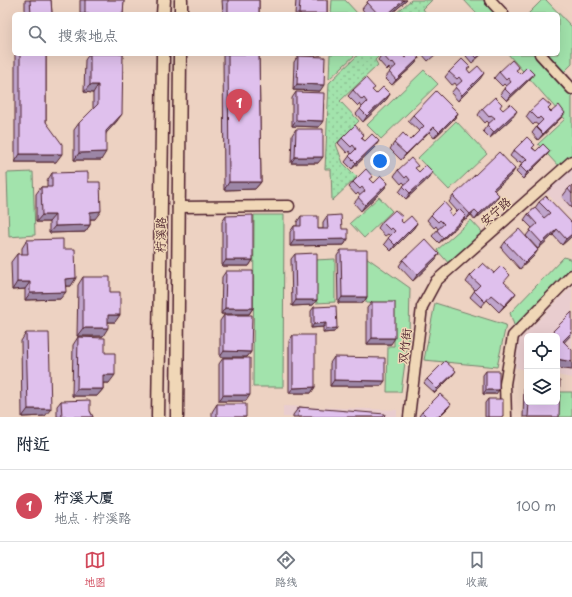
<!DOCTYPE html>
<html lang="zh">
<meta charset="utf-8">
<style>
body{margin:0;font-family:"Playpen Sans","LXGW WenKai TC",sans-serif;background:#f2f2f3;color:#1f2937}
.controls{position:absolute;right:12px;bottom:12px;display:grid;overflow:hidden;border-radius:6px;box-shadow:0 4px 16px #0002}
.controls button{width:36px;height:36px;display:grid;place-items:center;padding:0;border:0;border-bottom:1px solid #e0e1e3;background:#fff;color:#1f2937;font:20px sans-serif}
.you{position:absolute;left:380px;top:161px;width:14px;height:14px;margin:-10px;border:3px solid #fff;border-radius:50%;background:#1a73e8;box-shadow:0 0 0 6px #1a73e833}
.badge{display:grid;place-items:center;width:26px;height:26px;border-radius:50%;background:#d1495b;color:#fff;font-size:13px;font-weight:700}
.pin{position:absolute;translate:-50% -33px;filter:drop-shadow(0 1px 2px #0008)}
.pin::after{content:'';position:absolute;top:21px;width:14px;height:12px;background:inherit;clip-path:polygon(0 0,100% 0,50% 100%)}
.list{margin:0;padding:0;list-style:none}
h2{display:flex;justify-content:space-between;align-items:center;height:52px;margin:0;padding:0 16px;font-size:17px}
h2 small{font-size:13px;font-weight:400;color:#747a83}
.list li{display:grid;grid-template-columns:26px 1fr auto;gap:12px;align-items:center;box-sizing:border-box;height:72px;padding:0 16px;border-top:1px solid #e0e1e3}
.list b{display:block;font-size:15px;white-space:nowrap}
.list p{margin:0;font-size:13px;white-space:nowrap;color:#747a83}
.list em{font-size:13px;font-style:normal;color:#747a83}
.icon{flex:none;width:22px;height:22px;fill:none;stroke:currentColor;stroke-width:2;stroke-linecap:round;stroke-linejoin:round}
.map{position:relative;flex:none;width:572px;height:417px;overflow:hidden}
.search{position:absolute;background:#fff;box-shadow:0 4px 16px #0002;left:12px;right:12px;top:12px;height:44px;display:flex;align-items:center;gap:10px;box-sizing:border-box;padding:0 14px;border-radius:6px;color:#747a83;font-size:15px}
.sheet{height:124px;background:#fff}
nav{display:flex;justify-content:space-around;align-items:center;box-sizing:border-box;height:56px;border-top:1px solid #e0e1e3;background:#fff;font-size:11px;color:#747a83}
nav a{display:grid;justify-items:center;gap:2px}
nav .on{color:#d1495b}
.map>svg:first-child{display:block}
.built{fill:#e9cdcf}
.grass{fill:#a2e3ac;stroke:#76816c}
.park{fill:url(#park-dots);stroke:#76816c}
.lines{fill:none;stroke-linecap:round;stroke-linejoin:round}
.minor-casing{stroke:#4a1f2b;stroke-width:13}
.major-casing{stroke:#4a1f2b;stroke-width:15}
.minor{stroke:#f0d7b7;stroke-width:10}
.major{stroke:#f0d7b7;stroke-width:12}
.wall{fill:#c0a5cc;stroke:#4a1f2b}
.shaded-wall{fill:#9c86a6;stroke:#4a1f2b}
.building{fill:#dfc0ed;stroke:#4a1f2b}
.labels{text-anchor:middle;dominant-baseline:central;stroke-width:3;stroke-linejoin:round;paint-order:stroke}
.street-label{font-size:12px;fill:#4a1f2b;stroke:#f0d7b7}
</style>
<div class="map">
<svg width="572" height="417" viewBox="0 0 572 417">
<defs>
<pattern id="park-dots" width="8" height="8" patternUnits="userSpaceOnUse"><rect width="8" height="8" fill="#a2e3ac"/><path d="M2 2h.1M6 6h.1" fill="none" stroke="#8dc294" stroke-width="1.8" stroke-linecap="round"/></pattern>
</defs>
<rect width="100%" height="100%" fill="#edd2c2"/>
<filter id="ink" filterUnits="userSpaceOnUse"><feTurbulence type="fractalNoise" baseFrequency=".025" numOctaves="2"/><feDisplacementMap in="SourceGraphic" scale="8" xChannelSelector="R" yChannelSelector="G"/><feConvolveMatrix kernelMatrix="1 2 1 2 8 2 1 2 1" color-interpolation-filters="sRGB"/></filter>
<g filter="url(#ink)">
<path class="built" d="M572,166v55l-27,-30z
M572,286v92l-15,-3v-39h-30v34l-12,-2 4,-28z
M283,406l114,4v7h-114z"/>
<path class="grass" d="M332,0h13l13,14h-27z
M464,0h19l13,14h-19z
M542,0h4l26,27v37l-10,10 -19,-20h15v-40h-30z
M330,54h26l-27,25z
M508,54h26l38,41v62l-12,11 -22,-24 27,-25z
M424,70l14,14 -57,55 -14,-14z
M456,121l31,33 -38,36 -31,-32z
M33,172l2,63 -26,2 -2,-64z
M379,197l13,14 -28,27 -14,-15z
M254,215h30l-1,172h-30z
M471,220l13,14 -34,31 -13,-15z
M366,257l44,31 -1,45 -8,59h-14l1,-46h6v-42l-28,-1z
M564,257l8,3v7l-57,61 -5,-15z
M335,259v43l-19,1 -1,-43z
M435,303l71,22 -9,42 -73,-7z
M560,392h12v25h-14z"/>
<path class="park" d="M411,0h21l-9,9 4,5h-32z
M359,54h22l-6,6 3,5 -38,36 19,20 -23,23 7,19 14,14 -25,24 -1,-32h-6l4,-86z"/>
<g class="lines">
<g class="minor-casing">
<path id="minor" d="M490,0l13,14
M540,54l32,35
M178,207l111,-1
M409,417l13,-110 14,-26 136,-120
M506,417l-1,-33 8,-48 59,-61"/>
</g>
<g class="major-casing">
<path id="major" d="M163,14l1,-14
M181,14v-14
M158,417l5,-363
M177,417l3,-363"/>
</g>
<use href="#minor" class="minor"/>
<use href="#major" class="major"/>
</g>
<path class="wall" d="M25,0h26l1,14h-27z
M80,0h44l-1,14h-43z
M222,0h37v14h-36z
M296,0h31v14h-32z
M369,0h38l-16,14h-25l-4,-5z
M16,54h30v68l10,40h-41v-107z
M89,54h34l-6,67 -11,12 -5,27h-27v-30l5,-7 14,-14v-16l-9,-1 1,-32z
M223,54h36l2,128 -6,7 -31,1z
M382,54l20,1 3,3h14l-4,6 -23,21 -7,-7 6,-7 -2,-3 -2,2 -9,-10z
M422,54h14l-8,7z
M467,54h15l-10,9 -6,-7z
M298,56l22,35 -27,-1 1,-28z
M467,70l3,3 10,6 -22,22 -7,-8 6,-7 -2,-3 -3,2 -7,-8 4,-5z
M517,71l3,3h14l-5,6 -22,21 -7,-7 6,-8 -2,-2 -2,2 -8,-8 5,-6z
M353,90l20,1 3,3h14l-4,6 -23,22 -7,-8 6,-7 -2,-3 -2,2 -10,-10z
M296,92l23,35 -27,-1v-28z
M500,107l3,3 10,7 -23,21 -7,-7 6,-8 -2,-2 -2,2 -7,-8 4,-6z
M548,109l3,3 10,6 -23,22 -6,-7 6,-8 -3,-2 -2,2 -7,-8 4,-6z
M458,113l-4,6 -20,19 -5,-6 -28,28 -11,-11 4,-6 16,-3 9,-9 -11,-10 5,-6z
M296,129l22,34h-27l1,-28z
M342,138h20l3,3 10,6 -23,22 -7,-7 6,-8 -2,-3 -2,2 -9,-10z
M533,148l3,3h14l-5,6 -22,22 -7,-7 6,-8 -2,-3 -2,2 -8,-7 4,-6z
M416,169l3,3 10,6 -23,21 -7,-7 6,-8 -2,-2 -2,2 -7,-8 4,-6z
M515,169l-4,6 -17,15 5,5 -4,6 -20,19 -4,-5 -5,5 -2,-1 -2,3 -23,21 -7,-7 6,-7 -2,-3 -2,2 -7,-8 4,-5 21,1 5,-5 -8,-9 4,-6z
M52,173l36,9 7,37h-5v6l-5,7 -36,1v-11h-13v-28l5,-7h6v-6z
M371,180l3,3h14l-4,6 -23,22 -7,-8 6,-7 -2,-3 -2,2 -7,-8 4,-5z
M572,185v23l-10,-11 6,-8z
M539,202l33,21v13l-10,9 -9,-10 -15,14 -12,-13 6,-8 -8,-8 4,-6 7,-6z
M226,216l27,44 -4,6h-27v-44z
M301,216l17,13h5v-7l4,-6 15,13 6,10 -4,6 -54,1v-14l4,-6h3v-4z
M400,220l3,3h14l-4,6 -22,22 -7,-7 6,-8 -2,-2 -3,2 -7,-8 4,-6z
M27,240l36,9 8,37h-5l-6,13 -35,1v-11l-13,1 -1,-28 6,-8h5v-6z
M505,242l29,14 -14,13 -19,-21z
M341,250l26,47 -4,6h-25l-1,-47z
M295,254l22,46 -4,5 -21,1 -1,-47z
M439,254l-4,6 -22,21 -14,-15 4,-6z
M226,271l27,37 -4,6h-28l1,-37z
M494,273l11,10 7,16 -13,13 -12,-12 -6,7 -11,-10 5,-7 -9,-8 4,-6z
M83,277l27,15 5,30h-7l-5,14h-26l1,-51z
M372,302l19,42h-24v-36z
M314,307l20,25 -11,1v-6l-12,1v-17z
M224,315l27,37 -4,5h-27v-36z
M26,333l19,83 -23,1 -1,-76z
M293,335l22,52 -4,6h-22v-52z
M78,337l27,16 4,30h-6v6l-6,7h-25l1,-51z
M334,357l47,29h-51v-23z
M223,358l23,43h-27v-37z
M486,371l10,23h-13v-19z
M453,375l-18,18 -11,-10 3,-4z
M527,384v18h30l2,15h-36l1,-29z
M488,399l15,18h-18v-14z
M61,401l29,10 3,6h-36v-11z
M217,404l29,13h-34v-5z
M299,407l85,10h-91v-2z
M448,408l-9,9h-19l-1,-1 3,-4z"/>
<path class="shaded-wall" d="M404,0h3l-16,14h-3z
M295,54h27l-1,1 -27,-1z
M419,58l-4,6 -23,21 4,-5z
M484,73l-4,6 -22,22 4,-6z
M534,74l-5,6 -22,21 4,-6z
M297,84l27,1 -4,6 -27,-1z
M90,85h8l-5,8 -9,-1z
M390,94l-4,6 -23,22 4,-6z
M517,111l-4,6 -23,21 4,-6z
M458,113l-4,6 -20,19 5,-6z
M565,113l-4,5 -23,22 5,-6z
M122,114l-5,7 -16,18 5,-8z
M296,120l27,1 -4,6 -27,-1z
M434,127l-33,33 5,-6z
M379,141l-4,6 -23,22 4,-6z
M550,151l-5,6 -22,22 4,-6z
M106,152l-5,8h-27l5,-7z
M20,154h42l-6,8h-41z
M295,157h28l-5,6h-27z
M515,169l-4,6 -22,20 4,-6z
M433,172l-4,6 -23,21 4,-6z
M229,182h32l-6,7 -31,1z
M388,183l-4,6 -23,22 4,-6z
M499,195l-4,6 -20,19 4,-6z
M475,210l-4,5 -5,5 4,-6z
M101,211l-6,8h-10l5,-7z
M42,215h13l-6,7h-13z
M466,216l-4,6 -23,21 4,-5z
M417,223l-4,6 -22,22 4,-6z
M90,225l-5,7 -36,1 6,-7z
M557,229l-4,6 -15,14 4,-6z
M572,234v2l-10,9 4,-6z
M348,239l-4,6 -54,1 4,-6z
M538,250l-4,6 -14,13 5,-6z
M439,254l-4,6 -22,21 4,-6z
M226,260h27l-4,6h-27z
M76,278l-5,8h-11l5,-7z
M17,282h13l-5,7 -13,1z
M66,292l-6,7 -35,1 5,-7z
M516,293l-4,6 -13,13 5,-6z
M342,297h25l-4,6h-25z
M296,300h21l-4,5 -21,1z
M225,308h28l-4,6h-28z
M108,315h12l-5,7h-12z
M326,323l-3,4 -12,1 3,-4z
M83,328h25l-5,8h-26z
M337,328l-3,4 -11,1 3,-4z
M572,332v2l-14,15 5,-8z
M372,338h23l-4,6h-24z
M224,351l27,1 -4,5h-27z
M527,358v4h-3z
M557,359l15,3v8l-15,-2z
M456,371l-3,4 -18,18 2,-4z
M103,375h12l-6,8h-11z
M334,380l51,1 -4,5h-51z
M315,387l-4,6h-22l4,-5z
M77,389h26l-6,7h-25z
M486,390h13l-3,4h-13z
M223,395h27l-4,6h-27z
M451,404l-3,4 -9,9h-1z
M28,409h23l-6,7 -23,1z"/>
<path class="building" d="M30,0h21l1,14h-21z
M85,0h39l-1,14h-38z
M228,0h31v14h-31z
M300,0h27v14h-28z
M369,0h35l-16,14h-10l-11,-12z
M20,54h26v68l16,22v10h-42z
M90,54h33l-1,60 -16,17v21l-27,1v-30l19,-19v-19h-8z
M228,54h31l2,128h-32z
M382,54h20l3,4 4,-4h6l4,4 -23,22 -7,-8 7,-6 -3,-4 -2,2z
M473,54h7l-3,4z
M298,56l27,1 -1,28 -27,-1z
M462,59l8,8 -3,2 3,4 8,-7 6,7 -22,22 -7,-8 7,-6 -3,-4 -2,2 -8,-7z
M512,60l7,8 -3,2 4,4 7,-7 7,7 -23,21 -7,-7 7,-6 -3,-4 -2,2 -7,-8z
M366,78l9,10 -3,2 4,4 7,-7 7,7 -23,22 -7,-7 7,-7 -3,-4 -2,2 -9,-10z
M436,91l22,22 -19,19 -5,-5 -28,27 -12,-11 9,-10 7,7 14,-14 -11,-11z
M296,92l28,1 -1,28 -27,-1z
M495,97l7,7 -2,3 3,3 7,-6 7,7 -23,21 -7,-7 8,-7 -4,-3 -2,2 -7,-8z
M543,99l8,7 -3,3 3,3 8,-7 6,8 -22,21 -7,-7 7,-7 -3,-3 -2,2 -8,-8z
M355,125l9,10 -3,3 4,3 7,-7 7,7 -23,22 -7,-7 7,-7 -3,-4 -2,2 -9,-9z
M296,129h27v28h-28z
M527,137l8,8 -3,3 4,3 7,-7 7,7 -23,22 -7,-7 7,-7 -3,-3 -2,1 -8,-7z
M499,152l16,17 -22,20 6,6 -20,19 -4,-4 -5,4 -17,-18z
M411,158l7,8 -3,2 4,4 7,-7 7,7 -23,21 -7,-7 7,-6 -3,-4 -2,2 -7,-8z
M366,169l7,8 -3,2 4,4 7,-7 7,7 -23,22 -7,-8 7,-6 -3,-4 -2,2 -7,-7z
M88,172v10h12l1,29 -11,1v13l-35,1v-11h-13l-1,-28h11v-14z
M572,185v9l-4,-5z
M546,196l26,27v11l-6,5 -9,-10 -15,14 -12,-13 7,-6 -9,-10 7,-6 9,10 6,-5 -11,-11z
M444,202l7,8 -2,2 3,4 7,-7 7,7 -23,22 -6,-8 7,-6 -4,-4 -2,2 -7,-7z
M395,210l8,7 -3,3 3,3 8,-7 6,7 -22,22 -7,-7 7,-7 -3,-3 -2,2 -8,-8z
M253,215v45h-27v-44z
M341,215l1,14h6v10l-54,1v-14h7v-10h17v13h10l-1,-13z
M519,229l19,21 -13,13 -20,-21z
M63,239v10h12l1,29 -11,1 1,13 -36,1v-11h-13v-28h11l-1,-14z
M425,239l14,15 -22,21 -14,-15z
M341,250h26v47h-25z
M317,253v47h-21l-1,-46z
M483,263l11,10 7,-7 9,9 -6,7 12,11 -12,13 -13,-11 -6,7 -11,-11 6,-6 -10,-9z
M226,271h27v37h-28z
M83,277h27v15h10v23h-12v13h-25z
M372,302h23v36h-23z
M336,306l1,22 -11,1v-6l-12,1v-17z
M572,312v20l-9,9 9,9v12l-15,-3v-23h-9z
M224,315h28l-1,37 -27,-1z
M26,333h23l2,76h-23z
M293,335h22v52l-22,1z
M78,337l27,1v15h10v22h-12v14h-26z
M334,357l51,1v23l-51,-1z
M223,358h27v37h-27z
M445,361l11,10 -19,18 -10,-10z
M486,371h13v19h-13z
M557,381h3l-1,36h-31l1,-15h28z
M440,394l11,10 -13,13h-11l-5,-5z
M488,399h15v18h-15z
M90,400v11l3,6h-31l-1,-16z
M217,404h29v13h-29z
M299,407l86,7 -1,3h-86z"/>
</g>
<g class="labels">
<g class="street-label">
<text transform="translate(495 211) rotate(-41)">安宁路</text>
<text transform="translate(160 235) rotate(-89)">柠溪路</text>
<text transform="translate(404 346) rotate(-83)">双竹街</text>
</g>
</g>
</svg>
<div class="controls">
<button><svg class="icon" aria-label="locate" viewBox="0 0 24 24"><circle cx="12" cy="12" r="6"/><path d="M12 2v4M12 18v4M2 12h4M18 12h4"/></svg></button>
<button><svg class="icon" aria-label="layers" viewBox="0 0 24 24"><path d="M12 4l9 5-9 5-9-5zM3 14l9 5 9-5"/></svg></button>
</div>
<div class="you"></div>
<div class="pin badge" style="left:239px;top:122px">1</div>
<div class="search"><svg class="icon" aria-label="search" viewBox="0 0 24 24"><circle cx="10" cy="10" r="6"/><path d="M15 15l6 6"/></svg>搜索地点</div>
</div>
<section class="sheet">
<h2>附近<small></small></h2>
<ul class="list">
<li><span class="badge">1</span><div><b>柠溪大厦</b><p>地点 · 柠溪路</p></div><em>100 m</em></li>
</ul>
</section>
<nav>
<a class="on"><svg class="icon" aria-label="map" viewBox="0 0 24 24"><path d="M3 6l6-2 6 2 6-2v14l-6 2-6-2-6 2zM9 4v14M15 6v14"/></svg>地图</a>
<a><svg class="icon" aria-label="directions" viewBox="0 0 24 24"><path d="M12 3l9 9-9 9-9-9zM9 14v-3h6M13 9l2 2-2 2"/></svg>路线</a>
<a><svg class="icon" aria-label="saved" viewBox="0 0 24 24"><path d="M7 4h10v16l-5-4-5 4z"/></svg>收藏</a>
</nav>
